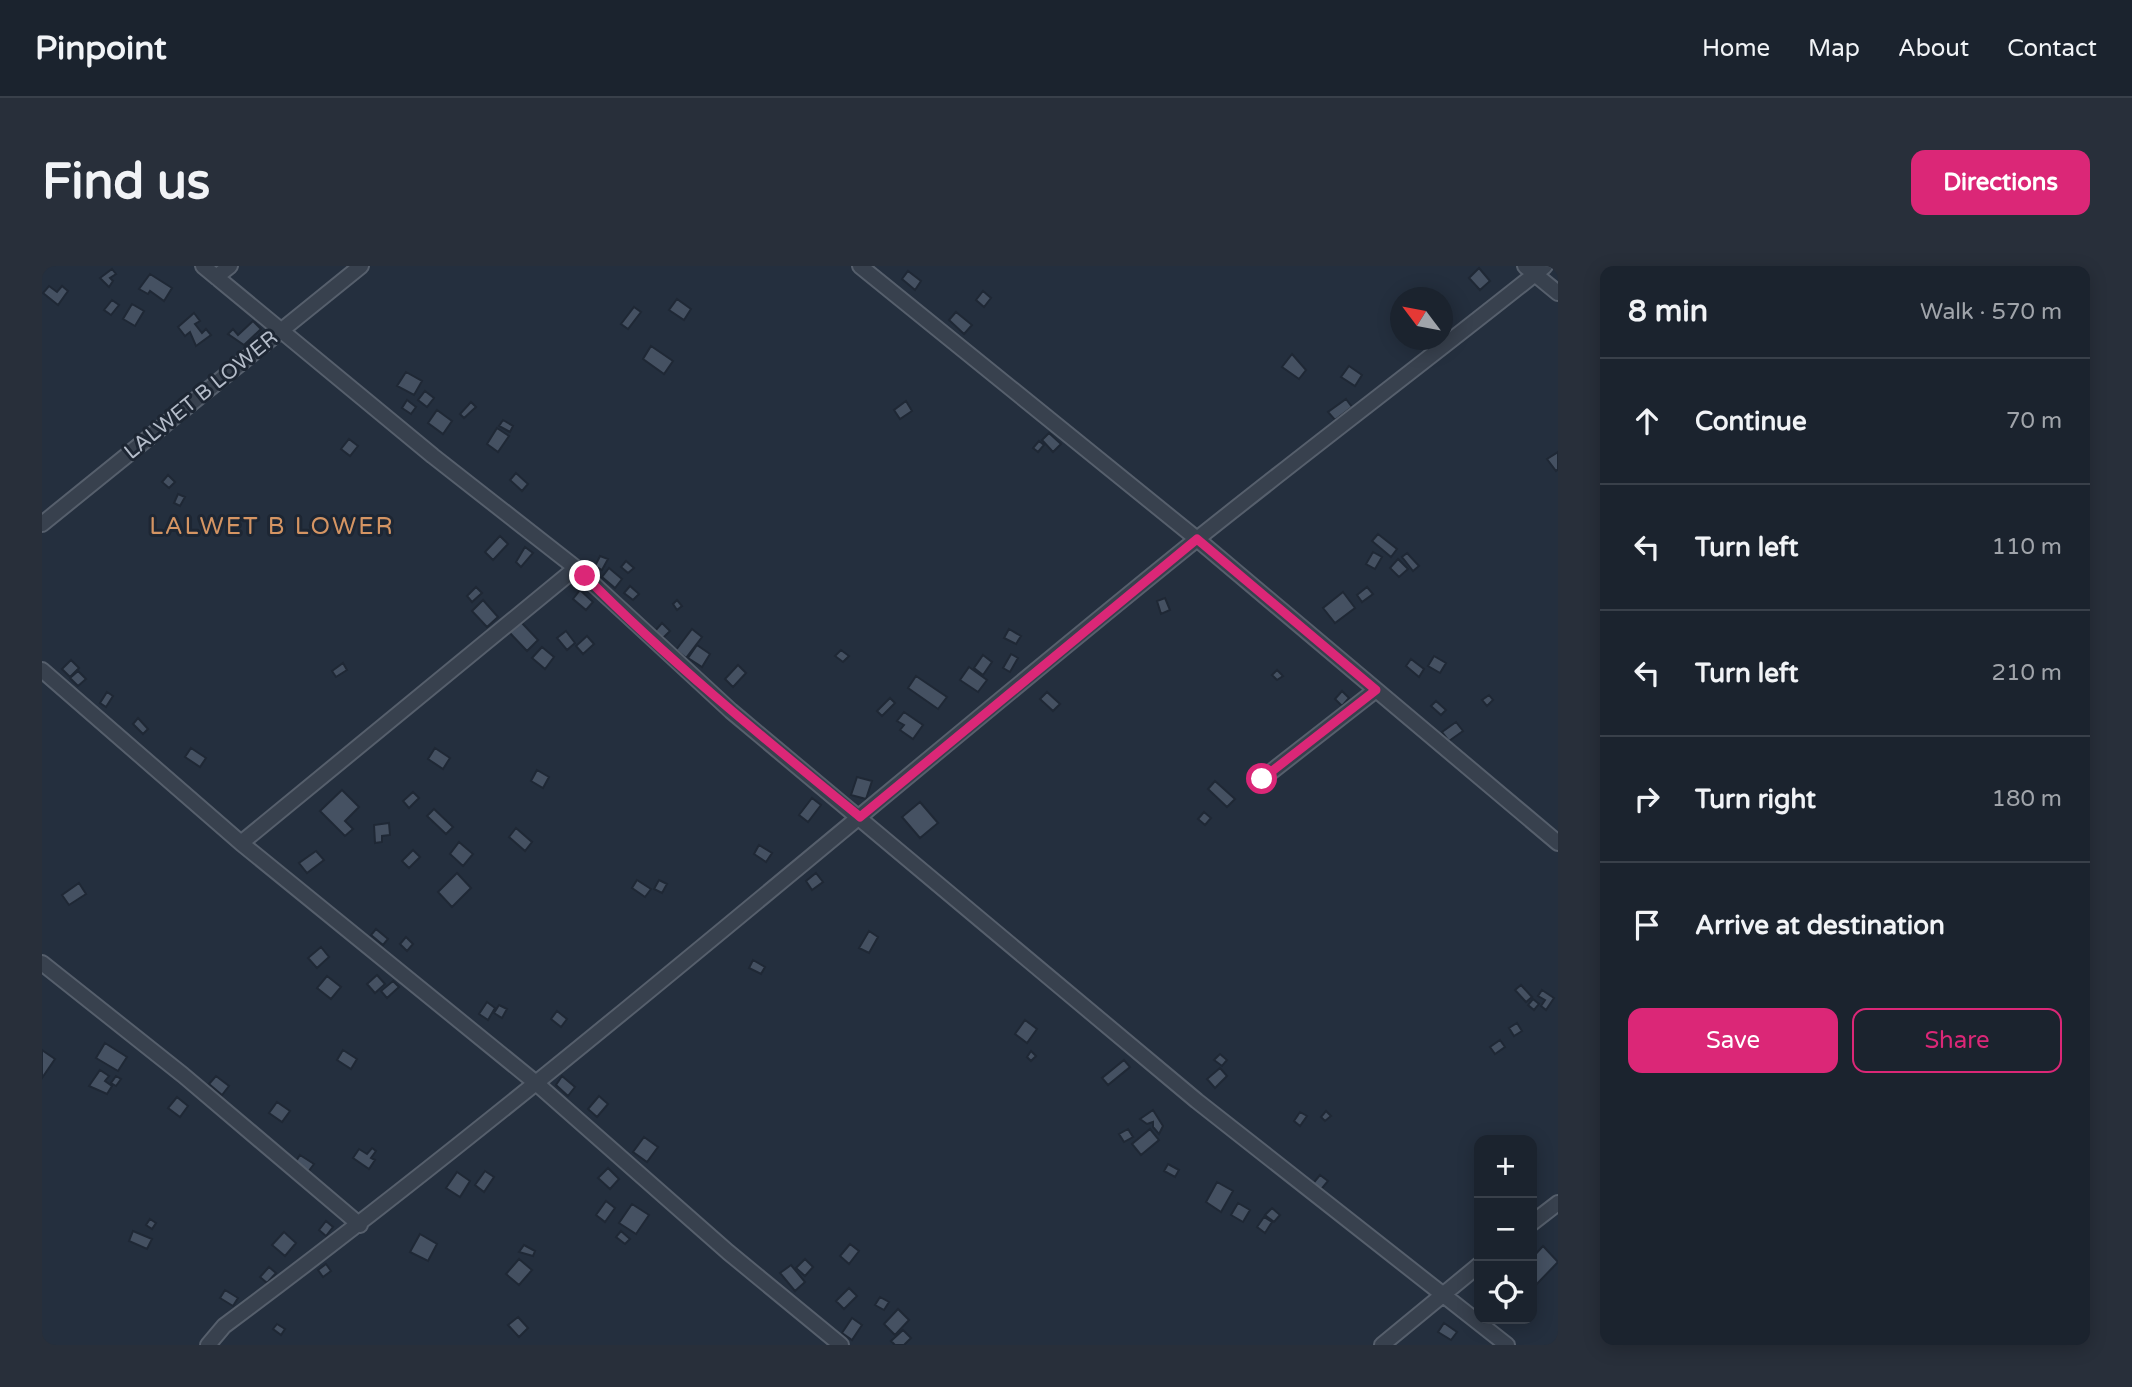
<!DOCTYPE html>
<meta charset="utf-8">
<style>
body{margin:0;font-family:"Varela Round",sans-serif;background:#282f3a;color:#f1f3f6}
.controls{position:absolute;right:21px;bottom:21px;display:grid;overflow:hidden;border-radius:14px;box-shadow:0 4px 18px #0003}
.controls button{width:63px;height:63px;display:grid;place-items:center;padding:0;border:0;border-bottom:2px solid #39404a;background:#1b232e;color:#f1f3f6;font:35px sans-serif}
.compass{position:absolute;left:1348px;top:21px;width:63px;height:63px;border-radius:50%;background:#1b232e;box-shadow:0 4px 18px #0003;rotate:302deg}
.stop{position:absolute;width:21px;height:21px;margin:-16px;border:5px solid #db2777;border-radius:50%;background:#fff}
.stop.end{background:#db2777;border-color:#fff;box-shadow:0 2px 7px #0008}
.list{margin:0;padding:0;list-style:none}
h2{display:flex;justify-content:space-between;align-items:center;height:91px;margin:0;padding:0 28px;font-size:30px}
h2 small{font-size:23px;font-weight:400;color:#a0a4aa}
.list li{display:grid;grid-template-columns:46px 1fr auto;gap:21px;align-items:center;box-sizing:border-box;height:126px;padding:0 28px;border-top:2px solid #39404a}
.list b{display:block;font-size:26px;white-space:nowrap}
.list em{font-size:23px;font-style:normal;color:#a0a4aa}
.actions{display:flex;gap:14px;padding:21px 28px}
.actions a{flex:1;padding:16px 0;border:2px solid #db2777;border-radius:14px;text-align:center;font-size:24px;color:#db2777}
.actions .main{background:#db2777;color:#fff}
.icon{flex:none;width:38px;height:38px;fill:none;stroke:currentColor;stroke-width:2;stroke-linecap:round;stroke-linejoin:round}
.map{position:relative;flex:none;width:1516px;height:1079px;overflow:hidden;border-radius:14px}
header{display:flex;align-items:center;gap:42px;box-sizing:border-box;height:98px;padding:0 35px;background:#1b232e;border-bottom:2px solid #39404a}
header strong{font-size:33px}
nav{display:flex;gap:38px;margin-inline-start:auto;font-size:24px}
.intro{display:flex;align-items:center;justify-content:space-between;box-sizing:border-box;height:168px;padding:0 42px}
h1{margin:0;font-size:49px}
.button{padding:18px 32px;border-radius:14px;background:#db2777;color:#fff;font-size:24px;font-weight:700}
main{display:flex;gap:42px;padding:0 42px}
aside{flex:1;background:#1b232e;border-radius:14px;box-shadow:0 4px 18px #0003}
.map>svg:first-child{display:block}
.building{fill:#455162;stroke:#1f2835;stroke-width:2}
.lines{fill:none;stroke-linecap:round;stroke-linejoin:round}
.minor-casing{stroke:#565f6c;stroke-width:18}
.minor{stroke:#38414e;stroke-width:14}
.route{stroke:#db2777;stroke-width:9}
.labels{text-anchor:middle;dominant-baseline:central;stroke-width:6;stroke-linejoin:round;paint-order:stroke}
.street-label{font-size:21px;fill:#b4bcc9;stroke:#1d2633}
.quarter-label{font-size:24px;letter-spacing:2px;fill:#d59563;stroke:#1d2633}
</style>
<header>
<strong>Pinpoint</strong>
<nav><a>Home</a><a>Map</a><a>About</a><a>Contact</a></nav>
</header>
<div class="intro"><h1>Find us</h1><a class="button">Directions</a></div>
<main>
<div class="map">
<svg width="1516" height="1079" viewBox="0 0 1516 1079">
<rect width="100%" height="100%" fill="#242f3e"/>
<path class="building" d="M1437,2l11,13 -10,9 -11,-12z
M70,3l4,5 -6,4 3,3 -4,6 -9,-9z
M866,5l13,10 -6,9 -13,-11z
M108,8l22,14 -8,13 -14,-10 -2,3 -9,-5z
M7,20l8,6 5,-6 6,5 -10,14 -15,-12z
M941,25l8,7 -7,9 -8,-7z
M635,33l14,10 -7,11 -15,-10z
M70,34l7,5 -8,10 -7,-5z
M90,38l12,7 -9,15 -12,-7z
M592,41l7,5 -13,17 -7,-5z
M914,46l16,13 -8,9 -15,-14z
M152,47l6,8 -5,3 7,9 4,-4 5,6 -15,11 -6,-14 -5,4 -7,-9z
M211,55l8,8 -17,16 -16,-11 5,-5 5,6z
M609,80l22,15 -9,13 -21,-15z
M1250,88l14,16 -7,9 -17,-12z
M1307,100l13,9 -7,11 -14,-9z
M364,106l16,9 -8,14 -17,-9z
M383,125l9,7 -7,9 -9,-7z
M1304,133l6,8 -17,13 -7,-8z
M365,134l9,7 -5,7 -9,-6z
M864,135l6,10 -12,8 -6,-9z
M429,136l5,5 -12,11 -4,-4z
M395,144l15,11 -9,13 -15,-11z
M461,154l10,6 -3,6 -11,-6z
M455,162l12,8 -11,16 -11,-8z
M1007,167l12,11 -8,8 -11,-12z
M307,173l9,7 -8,10 -9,-7z
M997,175l5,4 -6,7 -5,-4z
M1516,186v17l-2,2 -9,-12z
M474,207l12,11 -6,7 -12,-11z
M126,209l7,7 -6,6 -7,-6z
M136,228l7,3 -5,9 -6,-3z
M1336,268l19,15 -6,8 -19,-16z
M458,270l8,8 -15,16 -8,-8z
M483,281l8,6 -12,14 -5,-5z
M1331,286l9,5 -7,12 -9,-5z
M1365,287l12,13 -6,5 -11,-14z
M558,290l8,3 -6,11 -7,-4z
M1356,293l10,10 -9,8 -9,-9z
M584,295l8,7 -6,5 -7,-6z
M567,302l13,11 -7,9 -13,-11z
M588,320l9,8 -6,6 -9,-7z
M434,321l6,6 -10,9 -5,-6z
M1325,321l6,7 -11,8 -5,-7z
M538,324l13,12 -7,8 -13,-11z
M1301,326l12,16 -20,15 -12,-15z
M1123,332l5,12 -9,4 -4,-13z
M441,334l15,17 -11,10 -15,-16z
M635,334l5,6 -5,4 -4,-6z
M479,356l17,18 -11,11 -18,-19z
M620,357l8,8 -8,8 -7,-8z
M650,363l10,8 -16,21 -10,-8z
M967,363l12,7 -5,8 -12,-6z
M524,365l9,12 -8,7 -10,-12z
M545,370l7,8 -11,10 -7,-8z
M655,379l13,9 -8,13 -14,-9z
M500,381l12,10 -9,12 -13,-11z
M799,384l8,6 -6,6 -8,-6z
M969,388l7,4 -8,14 -7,-4z
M941,389l9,7 -9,13 -9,-7z
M1392,390l12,7 -6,10 -12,-7z
M1369,393l13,10 -5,8 -13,-11z
M29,394l8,8 -9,9 -8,-8z
M301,397l4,7 -11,7 -4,-6z
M696,399l8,8 -13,14 -8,-8z
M927,401l18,13 -9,12 -18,-12z
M1235,404l6,6 -6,4 -5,-5z
M36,405l8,8 -8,7 -8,-8z
M874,410l31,21 -9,12 -30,-21z
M1300,425l7,7 -7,8 -7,-7z
M65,426l6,4 -7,11 -6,-4z
M1005,426l13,12 -7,7 -13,-12z
M1447,429l4,5 -6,6 -5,-6z
M848,432l5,5 -13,13 -5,-5z
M1394,435l10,9 -5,5 -10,-9z
M862,446l19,13 -10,14 -13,-9 4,-5 -7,-4z
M96,452l10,11 -5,5 -10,-10z
M1414,456l7,9 -14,10 -7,-9z
M149,482l15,10 -6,9 -15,-10z
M393,482l15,10 -7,11 -15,-10z
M495,504l12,7 -6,11 -12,-7z
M815,511l15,4 -6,18 -15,-4z
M1173,515l20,18 -8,8 -19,-18z
M300,524l17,17 -14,14 8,8 -8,7 -25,-25z
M371,526l6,6 -10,10 -6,-7z
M770,532l9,7 -13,17 -9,-7z
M878,536l18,21 -18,15 -18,-21z
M392,543l19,18 -7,7 -19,-18z
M1162,546l7,6 -6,7 -7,-6z
M347,557l1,12 -8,1v6l-7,1 -1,-18z
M474,562l16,14 -7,9 -16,-14z
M417,576l14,12 -10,12 -13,-12z
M717,579l13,8 -6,9 -12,-8z
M371,584l7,7 -11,11 -7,-7z
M274,585l8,9 -17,13 -8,-10z
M415,607l14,15 -19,19 -14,-15z
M774,607l7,9 -11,8 -6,-9z
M595,614l14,9 -6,8 -13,-9z
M617,614l8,4 -5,9 -8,-4z
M37,617l7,11 -17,11 -7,-10z
M334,663l12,10 -5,6 -12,-10z
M827,665l9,6 -9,16 -10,-5z
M364,671l7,7 -6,7 -7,-7z
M279,681l8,10 -12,11 -9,-10z
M711,694l12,7 -4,7 -12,-6z
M335,709l8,9 -10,9 -8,-9z
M285,710l14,11 -10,12 -14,-11z
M351,715l6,6 -12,11 -6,-7z
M1479,719l11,12 -6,5 -11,-12z
M1500,724l12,8 -8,12 -5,-4 4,-6 -7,-4z
M1491,733l6,5 -5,6 -6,-5z
M445,736l8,6 -7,12 -9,-6z
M457,739l8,4 -5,9 -8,-5z
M515,745l10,8 -6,8 -10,-8z
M983,754l12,9 -10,14 -12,-9z
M1475,757l5,8 -8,5 -5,-8z
M1458,774l5,7 -10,7 -5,-7z
M63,777l22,14 -9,14 -22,-13z
M0,784l13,9 -13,19z
M301,784l14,9 -6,10 -14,-9z
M989,785l5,5 -5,5 -4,-4z
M1178,788l7,6 -5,6 -8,-6z
M1082,794l6,7 -22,18 -6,-7z
M1178,802l7,8 -12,12 -8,-9z
M58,804l9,6 -4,5 7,5 -5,8 -18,-8z
M74,810l5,3 -5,7 -5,-3z
M174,810l13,10 -7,9 -13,-11z
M520,810l13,11 -7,9 -12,-11z
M557,830l9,8 -11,13 -9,-8z
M135,831l11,9 -8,11 -12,-9z
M235,836l13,9 -8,11 -13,-9z
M1111,844l10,16 -4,8 -6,-7v-5l-6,2 -7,-5z
M1284,845l5,5 -6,5 -4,-4z
M1258,846l7,4 -7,10 -6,-5z
M1086,863l5,8 -9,5 -5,-8z
M1108,863l9,11 -18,15 -9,-11z
M602,871l14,10 -11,15 -14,-10z
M330,882l4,3 -5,7 4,2 -6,9 -16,-11 6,-9 8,5z
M258,889l14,9 -6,8 -13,-9z
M1126,898l11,6 -4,7 -11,-6z
M566,902l11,11 -9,10 -12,-11z
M443,905l9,6 -10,15 -9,-7z
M415,906l13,9 -10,16 -14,-9z
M1278,909l8,6 -9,11 -8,-6z
M1175,916l16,9 -12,21 -15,-10z
M564,935l9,7 -10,14 -9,-7z
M1196,937l12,7 -7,12 -12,-7z
M590,938l17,11 -13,19 -17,-11z
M1230,942l8,7 -6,7 -9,-7z
M1222,951l8,5 -7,11 -8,-6z
M108,953l6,4 -4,6 -6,-4z
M284,955l7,6 -7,9 -7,-6z
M91,965l19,8 -5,10 -18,-8z
M579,965l9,8 -5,5 -9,-7z
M242,966l12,11 -11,13 -13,-11z
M378,968l17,10 -9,17 -18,-9z
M808,978l9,7 -10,13 -9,-8z
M482,979l11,6 -2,5 -14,-4z
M1501,980l15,16 -26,27v-31z
M477,993l13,11 -13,15 -13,-11z
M763,993l8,8 -8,9 -9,-8z
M284,998l5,7 -8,6 -5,-7z
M749,999l14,17 -10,9 -15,-18z
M227,1001l7,6 -9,10 -7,-6z
M807,1022l8,8 -13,13 -8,-8z
M183,1024l13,8 -5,8 -13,-8z
M838,1031l9,5 -5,8 -9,-5z
M856,1043l11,11 -14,15 -11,-11z
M476,1051l10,11 -9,9 -11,-12z
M810,1052l10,7 -10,15 -10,-7z
M1402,1057l13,9 -6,8 -13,-8z
M235,1058l8,5 -4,6 -8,-6z
M861,1064l8,8 -7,7h-9l-4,-4z"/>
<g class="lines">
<g class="minor-casing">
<path id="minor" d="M161,0l230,190 143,112 155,143 466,390 310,244
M818,0l337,273 361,304
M1483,0l33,27
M174,11l14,-11
M0,258l319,-258
M0,404l199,173 295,240 192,169 113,93
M1220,513l114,-89
M199,577l335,-275
M0,697l141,112 177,150
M1490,957l26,-20
M166,1079l16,-19c334,-249 648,-525 973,-787 115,-92 233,-181 348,-273
M1340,1079l97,-80"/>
</g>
<use href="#minor" class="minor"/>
</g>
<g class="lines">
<path class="route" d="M543,310c86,87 181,164 275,241l337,-278 179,151 -114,89"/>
</g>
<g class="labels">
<g class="street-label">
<text transform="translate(159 129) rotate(-39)">LALWET B LOWER</text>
</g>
<g class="quarter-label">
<text x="230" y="260">LALWET B LOWER</text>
</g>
</g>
</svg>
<div class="controls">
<button>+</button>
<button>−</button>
<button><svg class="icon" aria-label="locate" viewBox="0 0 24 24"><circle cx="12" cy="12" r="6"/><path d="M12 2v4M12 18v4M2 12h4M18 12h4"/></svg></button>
</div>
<svg class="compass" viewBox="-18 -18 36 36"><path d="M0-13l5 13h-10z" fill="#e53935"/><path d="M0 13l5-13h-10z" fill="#a0a4aa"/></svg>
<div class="stop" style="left:1220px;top:513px"></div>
<div class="stop end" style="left:543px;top:310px"></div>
</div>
<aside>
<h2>8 min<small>Walk · 570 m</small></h2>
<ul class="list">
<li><svg class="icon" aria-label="ahead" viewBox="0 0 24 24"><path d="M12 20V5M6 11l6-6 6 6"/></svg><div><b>Continue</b></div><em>70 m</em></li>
<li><svg class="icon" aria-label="left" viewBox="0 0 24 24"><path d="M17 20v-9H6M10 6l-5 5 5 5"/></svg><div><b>Turn left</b></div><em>110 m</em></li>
<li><svg class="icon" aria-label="left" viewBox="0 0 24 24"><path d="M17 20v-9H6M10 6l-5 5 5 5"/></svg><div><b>Turn left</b></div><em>210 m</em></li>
<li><svg class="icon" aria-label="right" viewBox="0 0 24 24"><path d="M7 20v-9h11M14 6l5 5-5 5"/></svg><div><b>Turn right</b></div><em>180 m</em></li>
<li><svg class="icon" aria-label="arrive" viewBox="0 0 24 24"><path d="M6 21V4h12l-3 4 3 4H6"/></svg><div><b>Arrive at destination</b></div></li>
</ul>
<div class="actions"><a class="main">Save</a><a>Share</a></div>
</aside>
</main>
